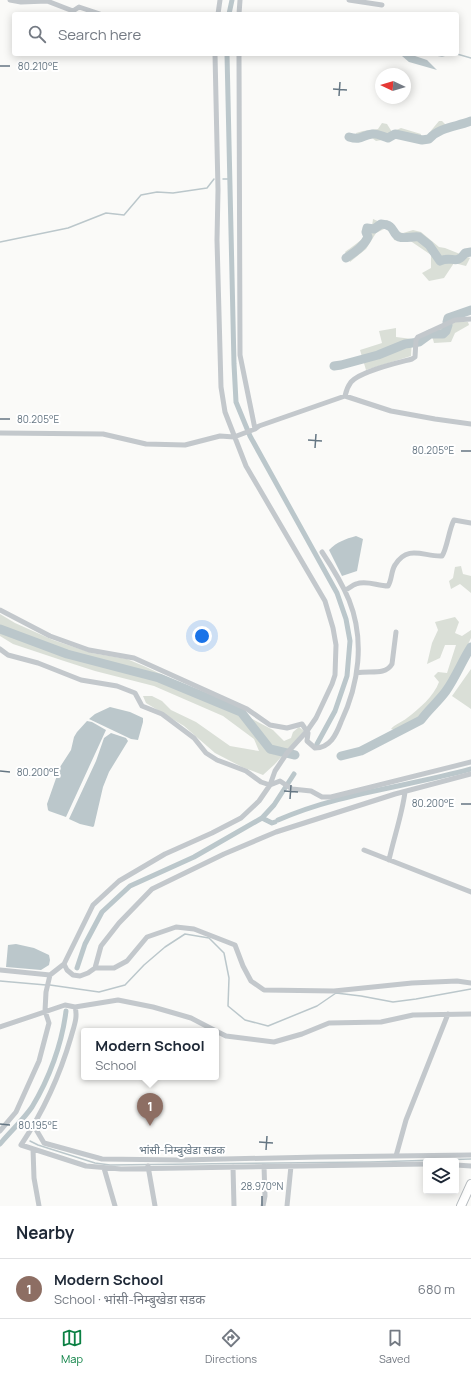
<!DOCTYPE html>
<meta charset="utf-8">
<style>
body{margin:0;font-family:Manrope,"Noto Sans Devanagari",sans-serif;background:#f2f2f3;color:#1f2937}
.controls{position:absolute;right:12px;bottom:12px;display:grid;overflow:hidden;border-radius:4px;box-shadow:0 2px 10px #0003}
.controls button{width:36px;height:36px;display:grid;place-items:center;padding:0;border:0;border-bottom:1px solid #e0e1e3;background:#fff;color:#1f2937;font:20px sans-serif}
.compass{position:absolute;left:375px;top:68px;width:36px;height:36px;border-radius:50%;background:#fff;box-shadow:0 2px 10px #0003;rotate:274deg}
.you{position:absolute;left:202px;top:636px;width:14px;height:14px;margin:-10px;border:3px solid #fff;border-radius:50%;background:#1a73e8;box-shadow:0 0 0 6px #1a73e833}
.badge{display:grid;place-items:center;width:26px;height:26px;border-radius:50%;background:#0b8043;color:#fff;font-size:13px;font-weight:700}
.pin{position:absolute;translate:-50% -33px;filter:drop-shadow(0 1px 2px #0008)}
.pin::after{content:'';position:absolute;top:21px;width:14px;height:12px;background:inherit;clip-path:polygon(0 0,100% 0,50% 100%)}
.popup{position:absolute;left:81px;top:1028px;width:138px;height:52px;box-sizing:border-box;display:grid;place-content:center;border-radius:4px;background:#fff;filter:drop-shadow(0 1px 3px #0005);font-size:13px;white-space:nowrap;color:#747a83}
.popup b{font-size:15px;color:#1f2937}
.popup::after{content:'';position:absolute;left:50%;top:100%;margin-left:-8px;border:8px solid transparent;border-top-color:#fff}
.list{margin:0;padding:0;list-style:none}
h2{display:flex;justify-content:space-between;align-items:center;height:52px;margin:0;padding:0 16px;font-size:17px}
h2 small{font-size:13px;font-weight:400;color:#747a83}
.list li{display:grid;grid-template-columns:26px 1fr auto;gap:12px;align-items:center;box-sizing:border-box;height:60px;padding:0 16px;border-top:1px solid #e0e1e3}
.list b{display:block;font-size:15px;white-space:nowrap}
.list p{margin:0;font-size:13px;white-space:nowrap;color:#747a83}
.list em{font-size:13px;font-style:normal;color:#747a83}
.icon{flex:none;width:22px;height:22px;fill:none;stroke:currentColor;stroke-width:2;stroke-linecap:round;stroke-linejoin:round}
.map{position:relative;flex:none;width:471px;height:1206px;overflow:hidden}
.search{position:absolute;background:#fff;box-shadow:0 2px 10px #0003;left:12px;right:12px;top:12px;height:44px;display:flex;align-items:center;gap:10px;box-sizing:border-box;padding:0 14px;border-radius:4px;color:#747a83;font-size:15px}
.sheet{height:112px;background:#fff}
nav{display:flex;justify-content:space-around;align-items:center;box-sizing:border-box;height:56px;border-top:1px solid #e0e1e3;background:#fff;font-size:11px;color:#747a83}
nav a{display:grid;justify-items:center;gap:2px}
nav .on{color:#0b8043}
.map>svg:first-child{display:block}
.green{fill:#dadfd7}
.water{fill:#bbc7cb}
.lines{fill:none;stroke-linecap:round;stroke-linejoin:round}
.stream{stroke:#bbc7cb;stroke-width:1.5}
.canal{stroke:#bbc7cb;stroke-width:5}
.river{stroke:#bbc7cb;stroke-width:9}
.primary-casing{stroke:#b5babe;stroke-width:10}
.street{stroke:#c3c8cc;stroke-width:5}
.primary{stroke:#fff;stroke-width:8}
.ticks{fill:none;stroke:#657683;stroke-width:1.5}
.labels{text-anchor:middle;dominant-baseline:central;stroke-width:4;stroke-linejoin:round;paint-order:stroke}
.street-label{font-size:11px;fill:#657683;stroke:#fff}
.ticks-label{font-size:10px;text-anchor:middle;fill:#657683;stroke:#fff;stroke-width:4;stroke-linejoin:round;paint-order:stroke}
</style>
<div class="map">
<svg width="471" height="1206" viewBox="0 0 471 1206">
<rect width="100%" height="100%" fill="#fafaf8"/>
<path class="green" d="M439,121h3l5,5v3c-7,2 -13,8 -19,12l1,-8z
M382,123l5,1 5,8 9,-4 20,6 -1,7 -7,-1 -16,-5 -10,4 -11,2 -4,-3 -14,3 -2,-8 7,-2 15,-2z
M373,219l7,3 7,-2 12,12 4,1 10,-3 8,2 18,15 6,1 25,10 -4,8 -12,-3 -10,15 -15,3 -7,-8 9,-5v-13l-22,-15 -10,1 -5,-1 -2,-9 -6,-3 -10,5 -10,16 -16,13 -5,-10c12,-9 27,-17 28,-33z
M455,321l13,1 1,3 -14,8 -4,9 -17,1 -3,-11z
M396,328v9l16,2 -1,17 -45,14 -6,-20 22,-7 -3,-12z
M461,566l2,8 8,2v17l-11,-9 -9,5 -2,-8 4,-3 2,-11z
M0,614l15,9 38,17 39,13 35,6 19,8 74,35 36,19 17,9 11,11 7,-3 2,-6 6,-5 5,4 -29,33 -12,11 -21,-8 -27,-14 -31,-27 -38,-23 -3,-7h9l10,5 9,9 25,12 34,24 29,5 -5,-12 -31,-23 -69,-30 -59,-15 -34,-11 -48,-16 -13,-8z
M455,617l4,5 -4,11 7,3 9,-6v8l-28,58 -10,15 -36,20 -6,-2c4,-5 11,-7 16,-11 12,-9 27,-22 32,-36l-5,-6 4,-4 9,1 9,-28h-11l-5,13 -13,6 5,-21 6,-13 -3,-8z
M471,669v40l-19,-13z"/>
<path class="water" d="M404,54h9l2,2 12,4 10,10 -28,-8 -7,-6z
M356,536l7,3 -6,32 -15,5 -13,-26c8,-8 16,-11 27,-14z
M110,707l20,5 13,6v4l-5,18 -7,-1 -42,-20 6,-5z
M87,721l5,1 14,8 -40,87 -17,-6 -1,-1 -1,-6 13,-37 11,-17 3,-13 3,-5z
M111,733l15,5 2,3 -19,31 -6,15 -9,39 -1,1 -13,-3 -11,-5 27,-58 8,-23z
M16,944l18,4 15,7 1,5 -1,5 -8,5 -35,-3 2,-22z"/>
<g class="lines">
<path class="stream" d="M430,54l12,2 8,-2
M457,54l14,4
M223,179h7
M0,242l68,-14 38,-15 18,2 17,-20 16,-3 16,1 34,-5 7,-9
M0,981l46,4
M50,985l49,7 26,-7 19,-20 21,-18 20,-13 24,4 15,15 5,25 -1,28 17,14 23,6 49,-20 19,-13 25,3 32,6 23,-3 55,-10
M18,1124l6,5
M30,1141l8,4 57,18 15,2 260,-3 101,-3"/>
<path class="canal" d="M229,14l3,-14
M227,54l7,310 2,38 14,34 87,157 9,26 4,22 -3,35 -12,35 -18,33
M262,818l10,5 3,-1
M278,820c61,-27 129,-33 193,-51
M77,968l8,-24 17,-32 28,-26 64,-29 68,-39 12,-13 20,-31
M0,1144c10,-12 23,-24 32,-37 17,-28 30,-63 34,-96"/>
<path class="river" d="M349,137c13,4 13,-2 23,-3 6,-1 11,3 16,4l7,-4 27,6 7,-1c11,-12 27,-12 42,-18
M346,258c9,-6 18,-12 22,-21l-2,-5 1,-4 7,1 7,-5c15,1 10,9 18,13 6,2 14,-1 20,0l10,8 11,16c12,-6 16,5 25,-8l6,-1
M447,322l1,-4 23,-8
M334,366l7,-1 37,-10 27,-11 14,-2 11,-8h13l3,-3 2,-6
M0,629l67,25 92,24 82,34 29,37 25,6
M341,756l20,-5 60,-31c7,-10 17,-18 25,-29 10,-14 16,-30 25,-44"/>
<g class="primary-casing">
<path id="primary" d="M461,1206l10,-22"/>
</g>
<path class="street" d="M10,0l11,2 26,-1 26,10 6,-4 21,7
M349,0l33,5
M218,14l2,-14
M239,14l1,-14
M239,54l1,301 15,74
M345,396c1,-5 3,-10 6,-14 10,-11 46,-19 61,-23l3,-2 1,-17 2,-3 37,-17 16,-1
M0,433l103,1 43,10 39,1 35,-9 14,1 21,-8 4,-3 86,-30 46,15 44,8 36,5
M345,590c4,-1 7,-5 11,-6 11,-4 21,2 32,2 4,-6 3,-15 7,-21 13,-21 29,-8 47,-9 5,-7 7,-27 12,-36l17,3
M0,610l50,26 39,14 45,8 113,51 23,16 17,3 15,-4 6,9 -1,8 8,7c15,0 21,-13 26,-26 18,-38 24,-82 8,-122 -7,-17 -17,-33 -27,-48
M0,649l8,6 30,8 43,17 36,6 18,7 7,13 20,8 32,24 12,15 11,7 29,11 15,11 9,3 10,-4 12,8 19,2 11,6h9l140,-35
M357,673c12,-3 28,3 35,-9l4,-32
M364,850l107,42
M389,860c5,-23 13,-45 16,-68
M64,964l3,6 6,5 7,1 8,-3 7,-5h19l13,-7 20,-24 29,-10 18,2 41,16 8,21 8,15 13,9 70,1 78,-8 45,-2 14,2
M95,968l6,-22 18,-23 33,-34 72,-35 52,-22 119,-38 76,-20
M0,970l50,5
M75,1007c3,10 -1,19 -4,30 -11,38 -28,75 -50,108l65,21 35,3 305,-5
M0,1027l65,-22 10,2 43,-7 35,7 38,11 25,13
M216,1031l10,5 48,6 28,-8 27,-11 52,-1 32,-7 58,-1
M34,1126l10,17 58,16 79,1 137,-3 153,-2
M0,1131l16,-19 23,-51 10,-38 -4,-12 1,-19 4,-17 14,-11 29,-59 26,-24 46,-27 47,-21 29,-15 18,-17 11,-16 5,-14 12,-18 20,-22 9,-13 16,-34 3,-9 1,-30 -3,-17 -8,-27 -79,-135 -21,-54 -4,-25 -4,-147 1,-50 -3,-136
M33,1149l1,29 5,28
M396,1156l10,-36 42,-106
M456,1165l15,1
M148,1166l7,40
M233,1167l1,39
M104,1168l11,38
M263,1206l2,-10 -1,-30
M287,1206l4,-40"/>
<use href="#primary" class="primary"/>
</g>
<path class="ticks" d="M0,66h10M333,89l14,1M339,96l1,-14M0,419h10M308,440l14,1M315,448l1,-14M461,451h10M0,771l10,1M284,791l14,1M290,799l1,-14M461,804h10M0,1124l10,1M259,1142l14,1M266,1150l1,-14M262,1206v-10"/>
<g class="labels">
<g class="street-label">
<text x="182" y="1149">भांसी-निम्बुखेडा सडक</text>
</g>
</g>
<g class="ticks-label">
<text x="38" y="70">80.210°E</text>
<text x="38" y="423">80.205°E</text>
<text x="433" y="454">80.205°E</text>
<text x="38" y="776">80.200°E</text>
<text x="433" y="807">80.200°E</text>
<text x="38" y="1129">80.195°E</text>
<text x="262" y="1190">28.970°N</text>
</g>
</svg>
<div class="controls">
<button><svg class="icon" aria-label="layers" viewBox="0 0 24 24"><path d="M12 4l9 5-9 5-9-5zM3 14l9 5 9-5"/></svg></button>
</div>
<svg class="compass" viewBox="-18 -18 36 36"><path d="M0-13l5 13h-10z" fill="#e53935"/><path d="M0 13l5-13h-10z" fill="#747a83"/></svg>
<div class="you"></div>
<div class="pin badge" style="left:150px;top:1126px;background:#8d6e63">1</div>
<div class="popup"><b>Modern School</b>School</div>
<div class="search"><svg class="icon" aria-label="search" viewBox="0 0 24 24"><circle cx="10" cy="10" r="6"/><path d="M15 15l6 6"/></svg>Search here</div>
</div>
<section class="sheet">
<h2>Nearby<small></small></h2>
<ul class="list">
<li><span class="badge" style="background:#8d6e63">1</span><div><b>Modern School</b><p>School · भांसी-निम्बुखेडा सडक</p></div><em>680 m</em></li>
</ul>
</section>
<nav>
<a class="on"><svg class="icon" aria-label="map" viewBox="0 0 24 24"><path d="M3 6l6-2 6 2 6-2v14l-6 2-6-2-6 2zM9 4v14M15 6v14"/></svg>Map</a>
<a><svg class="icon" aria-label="directions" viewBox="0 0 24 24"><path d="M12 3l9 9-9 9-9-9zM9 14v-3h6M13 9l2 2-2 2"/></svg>Directions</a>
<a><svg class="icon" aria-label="saved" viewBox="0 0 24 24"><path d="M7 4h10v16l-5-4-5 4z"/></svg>Saved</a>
</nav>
